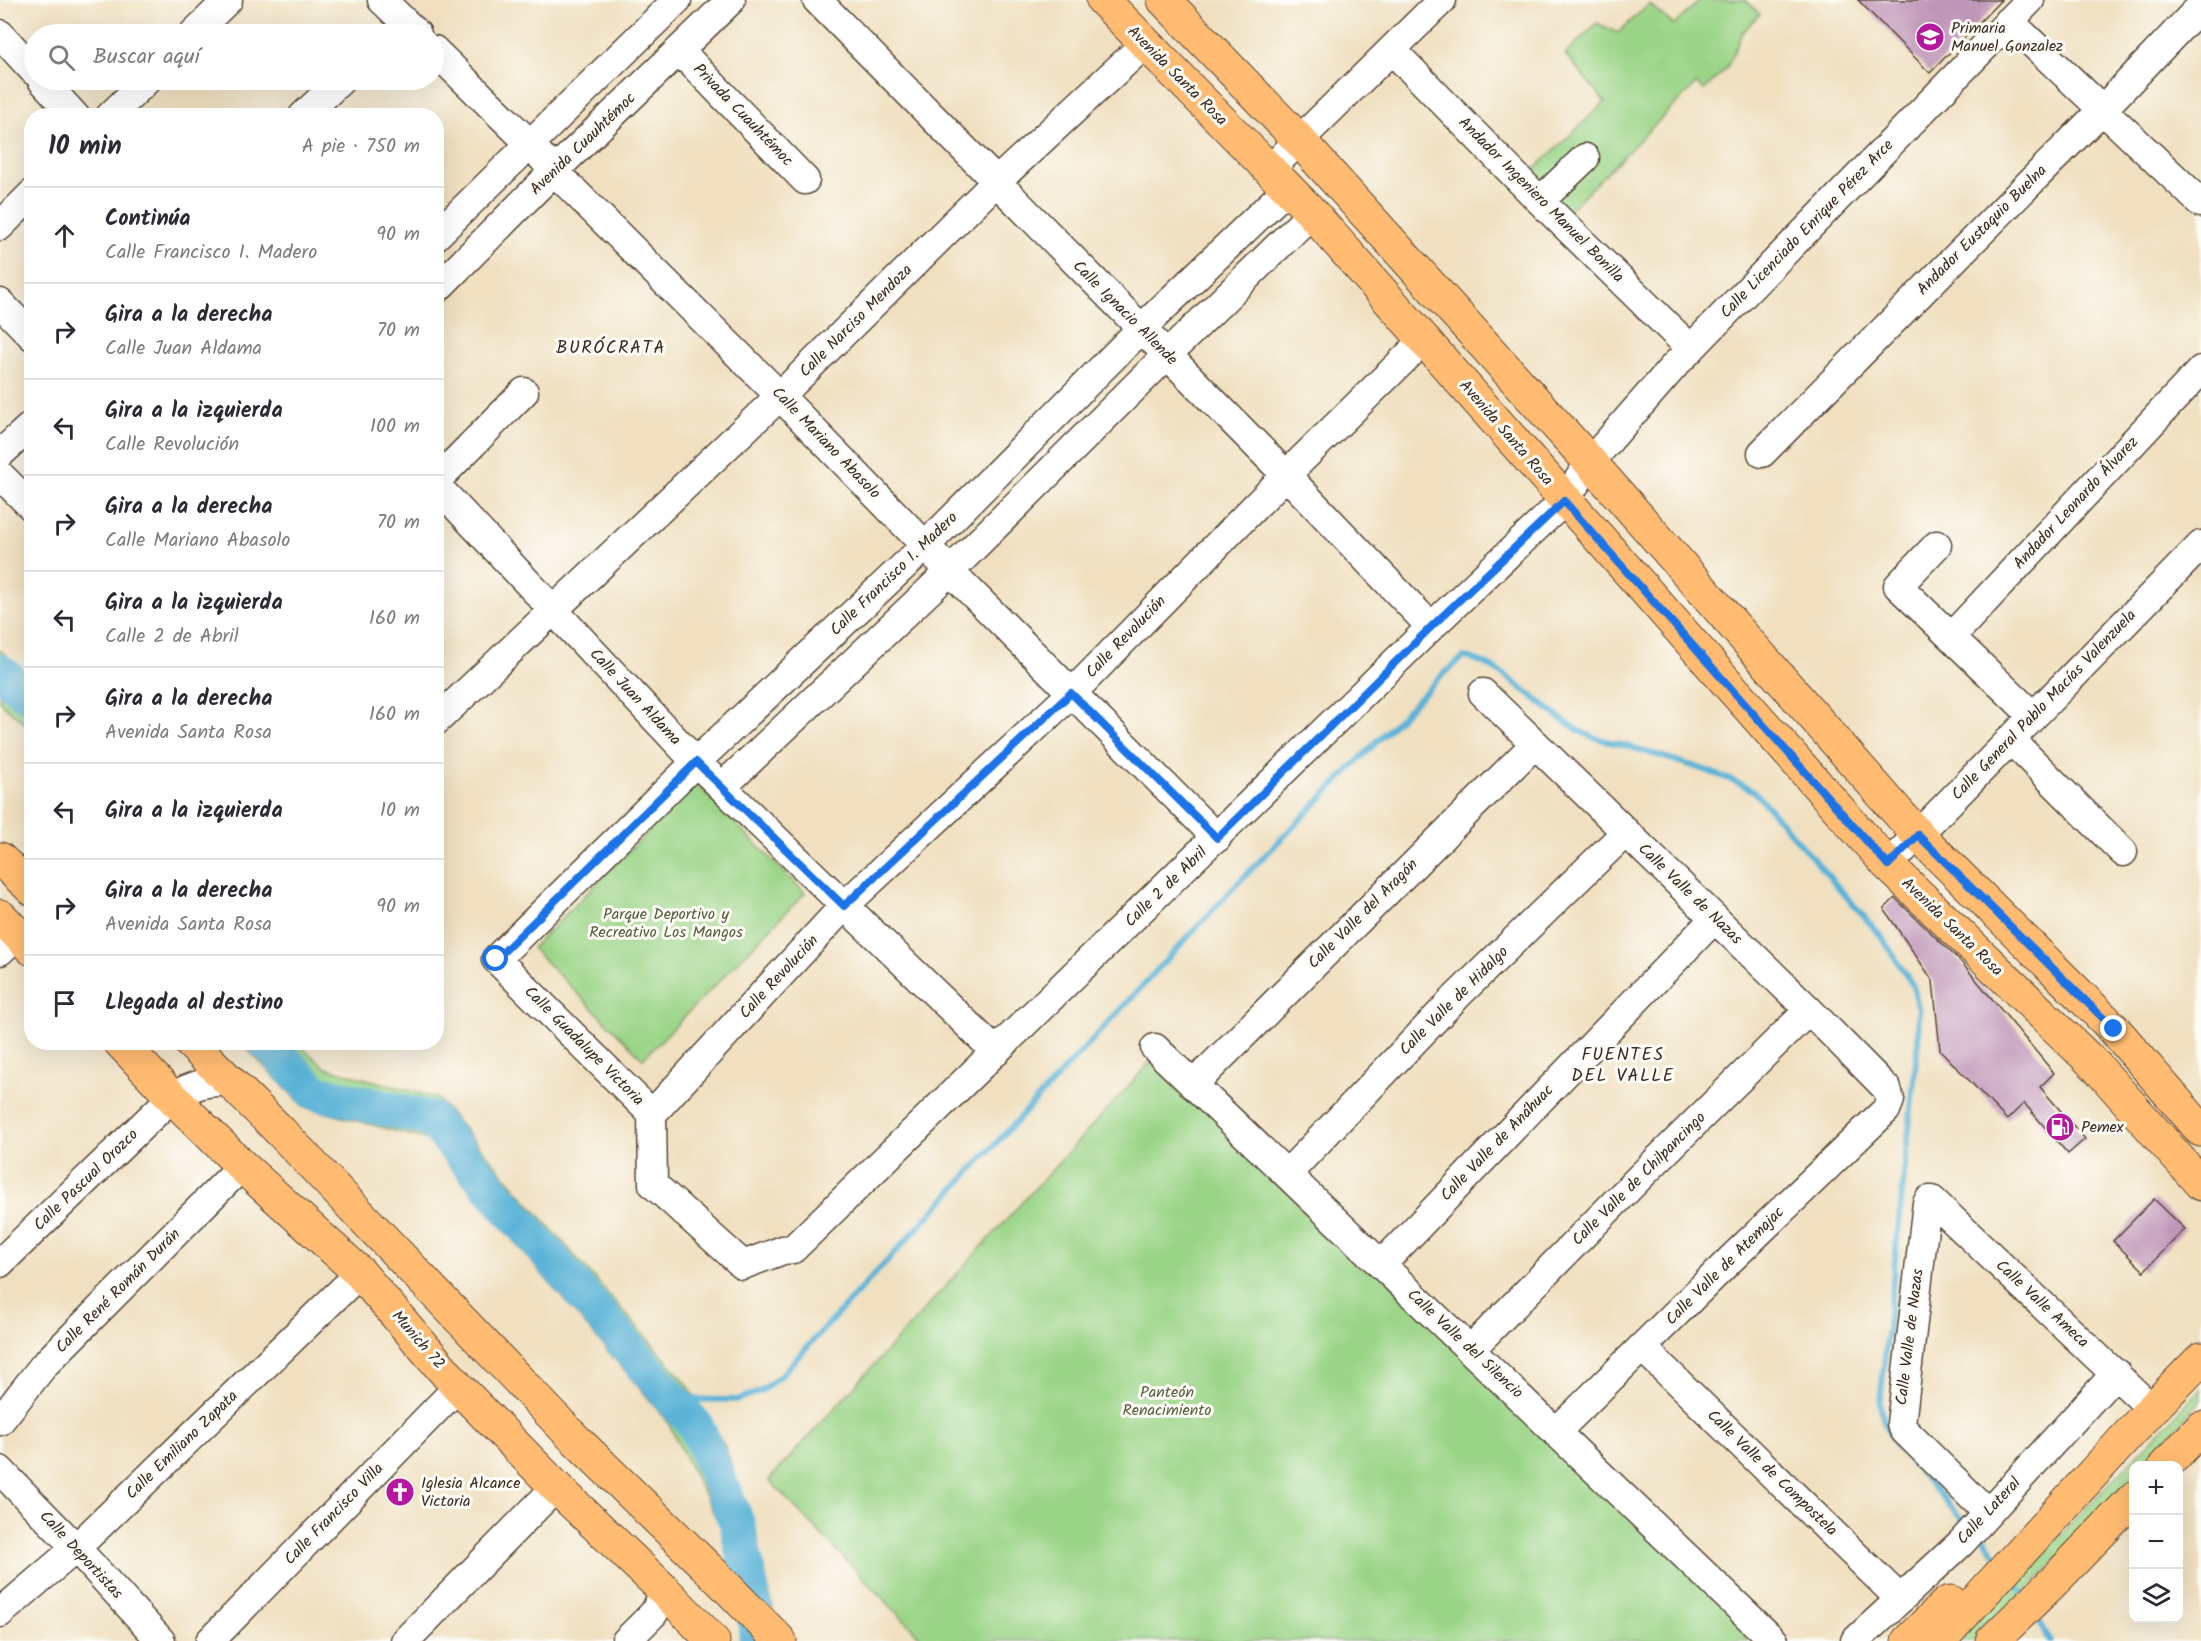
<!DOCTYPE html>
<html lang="es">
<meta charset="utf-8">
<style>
body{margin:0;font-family:Kalam,sans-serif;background:#f7f7f7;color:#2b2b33}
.controls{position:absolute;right:18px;bottom:18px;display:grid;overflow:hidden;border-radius:12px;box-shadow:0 6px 24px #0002}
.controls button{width:54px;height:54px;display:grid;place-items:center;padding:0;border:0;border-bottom:2px solid #e1e1e2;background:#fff;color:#2b2b33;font:30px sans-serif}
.stop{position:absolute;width:18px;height:18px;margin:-14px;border:4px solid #1a73e8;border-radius:50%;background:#fff}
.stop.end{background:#1a73e8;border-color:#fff;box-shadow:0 2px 6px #0008}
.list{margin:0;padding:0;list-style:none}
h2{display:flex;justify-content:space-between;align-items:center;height:78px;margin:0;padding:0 24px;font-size:26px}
h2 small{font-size:20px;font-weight:400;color:#7c7c81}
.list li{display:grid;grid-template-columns:39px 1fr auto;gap:18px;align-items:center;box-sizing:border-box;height:96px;padding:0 24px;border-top:2px solid #e1e1e2}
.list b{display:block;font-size:22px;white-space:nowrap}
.list p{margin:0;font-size:20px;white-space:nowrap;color:#7c7c81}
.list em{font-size:20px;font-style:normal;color:#7c7c81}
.icon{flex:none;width:33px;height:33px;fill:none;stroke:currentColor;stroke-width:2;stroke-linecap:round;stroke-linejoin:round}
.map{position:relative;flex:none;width:2201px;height:1641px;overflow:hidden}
.search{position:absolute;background:#fff;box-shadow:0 6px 24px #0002;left:24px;top:24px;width:420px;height:66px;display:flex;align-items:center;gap:15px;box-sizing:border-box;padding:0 21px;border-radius:33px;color:#7c7c81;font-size:22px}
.panel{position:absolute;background:#fff;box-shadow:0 6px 24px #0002;left:24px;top:108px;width:420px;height:942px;border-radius:24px}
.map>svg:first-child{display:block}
.green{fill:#9ad486;stroke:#6a7f52;stroke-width:1.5}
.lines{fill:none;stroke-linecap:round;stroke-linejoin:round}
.stream{stroke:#5ab2d7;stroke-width:6}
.river{stroke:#5ab2d7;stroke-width:36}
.building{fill:#bf95b8}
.minor-casing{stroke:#564536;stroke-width:31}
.major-casing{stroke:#564536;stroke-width:35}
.highway-casing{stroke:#564536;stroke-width:35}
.minor{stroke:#fff;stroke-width:28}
.major{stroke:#ffbb71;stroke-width:33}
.highway{stroke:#ffbb71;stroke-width:33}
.route{stroke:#1a73e8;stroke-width:8}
.labels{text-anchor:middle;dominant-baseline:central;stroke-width:6;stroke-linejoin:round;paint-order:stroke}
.poi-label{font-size:16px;fill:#3b2a1e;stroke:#fdfcf7;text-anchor:start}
.street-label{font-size:16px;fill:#3b2a1e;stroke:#fdfcf7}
.park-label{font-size:16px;fill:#585d3d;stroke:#fdfcf7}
.neighbourhood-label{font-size:18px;letter-spacing:1.5px;fill:#3b2a1e;stroke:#fdfcf7}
</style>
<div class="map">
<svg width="2201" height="1641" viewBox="0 0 2201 1641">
<rect width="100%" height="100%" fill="#fdfcf7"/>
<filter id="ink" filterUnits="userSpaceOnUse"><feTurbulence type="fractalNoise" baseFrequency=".0167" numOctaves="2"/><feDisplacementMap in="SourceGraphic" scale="12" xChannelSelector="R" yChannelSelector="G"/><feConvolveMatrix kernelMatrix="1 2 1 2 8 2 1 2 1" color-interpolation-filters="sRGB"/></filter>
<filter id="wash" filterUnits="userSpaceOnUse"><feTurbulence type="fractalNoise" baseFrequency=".008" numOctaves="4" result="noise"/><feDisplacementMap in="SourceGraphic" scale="24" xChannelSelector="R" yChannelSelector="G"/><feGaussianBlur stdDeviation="1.35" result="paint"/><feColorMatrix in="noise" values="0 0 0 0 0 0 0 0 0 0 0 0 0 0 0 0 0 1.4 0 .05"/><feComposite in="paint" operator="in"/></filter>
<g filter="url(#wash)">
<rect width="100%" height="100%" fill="#f0e0c0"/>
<path class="green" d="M1700,0h45l15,14 -18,19 -15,35 -23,22 -8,-6 -134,133 -38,-38 81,-77 -40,-48 32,-31 21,10 31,-29 25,21z
M0,650l31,29v50l-31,-27z
M696,784l109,109 -162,166 -111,-111z
M241,1043h56l29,25 111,30 250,286 38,62 31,88 20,87 -4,20h-28l-7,-24 -13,-83 -58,-115 -240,-280 -122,-32z
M1155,1057l608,584h-839l-155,-161z
M2201,1389v11l-57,65 -10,1 -1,11 -87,94 -68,70h-21z"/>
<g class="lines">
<path class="stream" d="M674,1399l63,1 24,-9 20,-16 455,-490 208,-212 20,-16c36,3 88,63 126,79 13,5 27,7 40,11 42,13 85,23 124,44l127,145 32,50 6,25 -1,31 -38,361 4,19 10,21 73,82
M1979,1535l6,4 14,21
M2012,1578l13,18
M2035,1613l15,28"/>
<path class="river" d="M0,672l32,26
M266,1042l48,50 117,27 265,307 41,97 17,81 3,37"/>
</g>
<g id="blocks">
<path class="building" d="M1858,0h143l-71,73z
M1895,898l67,65 92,110 -14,14 45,52 -17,15 -44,-51 -17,17 -67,-70 -7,-69 -49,-72z
M2154,1199l31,30 -41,42 -31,-30z"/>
</g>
</g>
<g filter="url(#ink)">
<use href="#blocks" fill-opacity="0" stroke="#564536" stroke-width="1.5"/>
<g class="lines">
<g class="minor-casing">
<path id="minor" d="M382,0l35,34
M817,0l469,475 145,152
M2009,21l192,182
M0,34l34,37
M193,34l35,-34
M434,50l95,93 25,28 226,225 170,175 267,267
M1392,50l148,151 151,148
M680,51l125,129
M42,80l33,36
M110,116l37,-36
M303,116l38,-36
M1270,169l172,-169
M1289,187l-147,141 -217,218 -229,216 -200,197 156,155 1,70 90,81 40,-15 10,-1 638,-622 134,-127 25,-38 85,-97 355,-365
M1540,201l45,-43
M0,226l32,-32
M436,236l241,-236
M436,290l118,-119 177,-171
M0,303l32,33
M1762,453l341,-344 98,-103
M0,454l32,-29
M0,475l32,32
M436,481l88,-89
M436,485l260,277 300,290
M1937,545l-39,41 135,130
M1951,637l250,-267
M1483,693l326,317 78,79 3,11 -4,10 -155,149 -174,172
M436,721l344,-325 215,-213 150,-139
M2010,739l113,113
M722,787l228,-216 217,-216 145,-142
M1888,865l313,-320
M0,951l18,-17
M1155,1048l619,593
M1193,1085l342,-341
M652,1114l192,-208 227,-212 215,-219 138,-135
M1287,1174l170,-178 169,-164
M0,1263l172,-166c20,-12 35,-16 59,-15
M1381,1265l333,-346
M1643,1348l257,251
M1470,1350l170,-173 169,-167
M0,1421l44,-56 198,-199
M0,1470l76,78 85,93
M1988,1513l-83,-82 -4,-7 26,-221 2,-3h3l220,209
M0,1613l76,-65 284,-275
M210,1641l248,-254
M405,1641l151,-154
M626,1641l28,-28 11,-22
M1855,1641l106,-98 155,-170"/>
</g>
<g class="major-casing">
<path id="major" d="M1103,0l209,213 576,652 210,203 103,116
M1164,0l136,141 290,321 328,373 196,194 87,101
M0,859l32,30
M0,916l32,33
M120,1042l52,55 70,69 118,107 98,114 98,100 109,104 48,50
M190,1042l90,89 292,305 142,138 66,67"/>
</g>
<g class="highway-casing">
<path id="highway" d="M2165,1466l36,-38
M1908,1641l39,-38 4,-1
M1939,1641l213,-232 49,-50
M1992,1641l62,-60 80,-83"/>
</g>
<use href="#minor" class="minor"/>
<use href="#major" class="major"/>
<use href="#highway" class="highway"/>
</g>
</g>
<g class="lines" filter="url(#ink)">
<path class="route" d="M496,959l200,-197 148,144 227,-213 146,145 214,-211 133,-126 324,364 30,-30 196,194"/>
</g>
<defs>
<g id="school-disc" transform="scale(1.5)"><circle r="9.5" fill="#b5179e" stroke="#fdfcf7"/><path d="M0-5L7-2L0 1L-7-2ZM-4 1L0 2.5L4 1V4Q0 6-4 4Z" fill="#fff"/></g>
<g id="fuel-disc" transform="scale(1.5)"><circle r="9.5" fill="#b5179e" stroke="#fdfcf7"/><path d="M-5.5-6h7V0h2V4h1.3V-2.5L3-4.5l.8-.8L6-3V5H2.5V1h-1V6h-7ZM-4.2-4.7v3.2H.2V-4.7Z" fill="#fff"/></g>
<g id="church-disc" transform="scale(1.5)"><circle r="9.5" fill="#b5179e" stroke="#fdfcf7"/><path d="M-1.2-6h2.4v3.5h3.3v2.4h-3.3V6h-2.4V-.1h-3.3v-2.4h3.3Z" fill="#fff"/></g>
</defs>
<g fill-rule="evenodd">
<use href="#school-disc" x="1930" y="37"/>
<use href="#fuel-disc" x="2060" y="1127"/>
<use href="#church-disc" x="400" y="1492"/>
</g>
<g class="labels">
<g class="poi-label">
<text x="1951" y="28">Primaria<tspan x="1951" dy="18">Manuel Gonzalez</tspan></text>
<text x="2081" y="1127">Pemex</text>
<text x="421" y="1483">Iglesia Alcance<tspan x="421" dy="18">Victoria</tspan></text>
</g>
<g class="street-label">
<text transform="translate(1177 76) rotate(45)">Avenida Santa Rosa</text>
<text transform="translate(743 115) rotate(46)">Privada Cuauhtémoc</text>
<text transform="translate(583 144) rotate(-44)">Avenida Cuauhtémoc</text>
<text transform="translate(1541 200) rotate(45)">Andador Ingeniero Manuel Bonilla</text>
<text transform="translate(1807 229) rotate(-46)">Calle Licenciado Enrique Pérez Arce</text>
<text transform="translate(1982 230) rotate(-45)">Andador Eustaquio Buelna</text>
<text transform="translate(1125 313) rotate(45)">Calle Ignacio Allende</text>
<text transform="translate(856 321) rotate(-45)">Calle Narciso Mendoza</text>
<text transform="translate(1506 433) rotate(49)">Avenida Santa Rosa</text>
<text transform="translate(826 443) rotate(46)">Calle Mariano Abasolo</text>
<text transform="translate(2076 503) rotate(-47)">Andador Leonardo Álvarez</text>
<text transform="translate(894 574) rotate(-44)">Calle Francisco I. Madero</text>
<text transform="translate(1126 637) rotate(-46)">Calle Revolución</text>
<text transform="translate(635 697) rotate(47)">Calle Juan Aldama</text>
<text transform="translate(2044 705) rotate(-46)">Calle General Pablo Macías Valenzuela</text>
<text transform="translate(1166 887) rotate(-44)">Calle 2 de Abril</text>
<text transform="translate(1690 894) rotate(44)">Calle Valle de Nazas</text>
<text transform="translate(1363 914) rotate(-45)">Calle Valle del Aragón</text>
<text transform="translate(1952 927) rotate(44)">Avenida Santa Rosa</text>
<text transform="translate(779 977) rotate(-47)">Calle Revolución</text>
<text transform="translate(1454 1001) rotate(-45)">Calle Valle de Hidalgo</text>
<text transform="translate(584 1046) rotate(45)">Calle Guadalupe Victoria</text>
<text transform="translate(1497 1143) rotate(-46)">Calle Valle de Anáhuac</text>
<text transform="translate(1639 1179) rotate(-45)">Calle Valle de Chilpancingo</text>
<text transform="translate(86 1180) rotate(-44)">Calle Pascual Orozco</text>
<text transform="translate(1725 1266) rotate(-45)">Calle Valle de Atemajac</text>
<text transform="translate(118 1291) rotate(-45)">Calle René Román Durán</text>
<text transform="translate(2042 1304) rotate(43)">Calle Valle Ameca</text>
<text transform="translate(1910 1337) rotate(-83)">Calle Valle de Nazas</text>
<text transform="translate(418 1340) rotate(49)">Munich 72</text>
<text transform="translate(1465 1344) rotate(43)">Calle Valle del Silencio</text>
<text transform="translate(182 1445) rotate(-44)">Calle Emiliano Zapata</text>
<text transform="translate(1772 1473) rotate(44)">Calle Valle de Compostela</text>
<text transform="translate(1989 1511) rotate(-47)">Calle Lateral</text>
<text transform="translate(334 1514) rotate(-46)">Calle Francisco Villa</text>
<text transform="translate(81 1555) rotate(47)">Calle Deportistas</text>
</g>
<g class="park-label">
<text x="666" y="914">Parque Deportivo y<tspan x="666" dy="18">Recreativo Los Mangos</tspan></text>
<text x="1167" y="1392">Panteón<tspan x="1167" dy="18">Renacimiento</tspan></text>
</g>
<g class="neighbourhood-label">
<text x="611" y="348">BURÓCRATA</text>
<text x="1623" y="1055">FUENTES<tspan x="1623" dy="21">DEL VALLE</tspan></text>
</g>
</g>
</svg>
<div class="controls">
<button>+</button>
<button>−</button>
<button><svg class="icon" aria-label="layers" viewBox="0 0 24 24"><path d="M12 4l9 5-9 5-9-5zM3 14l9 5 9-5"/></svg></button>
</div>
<div class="stop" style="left:496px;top:959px"></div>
<div class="stop end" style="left:2114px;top:1029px"></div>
<div class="search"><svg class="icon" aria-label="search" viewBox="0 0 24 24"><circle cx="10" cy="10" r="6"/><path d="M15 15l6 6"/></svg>Buscar aquí</div>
<section class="panel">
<h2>10 min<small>A pie · 750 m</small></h2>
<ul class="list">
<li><svg class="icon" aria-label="ahead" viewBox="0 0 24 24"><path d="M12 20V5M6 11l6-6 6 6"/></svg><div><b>Continúa</b><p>Calle Francisco I. Madero</p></div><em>90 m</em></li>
<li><svg class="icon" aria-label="right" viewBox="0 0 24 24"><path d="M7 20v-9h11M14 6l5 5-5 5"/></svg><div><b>Gira a la derecha</b><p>Calle Juan Aldama</p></div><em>70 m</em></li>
<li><svg class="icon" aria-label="left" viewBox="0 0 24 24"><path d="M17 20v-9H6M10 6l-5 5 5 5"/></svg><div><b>Gira a la izquierda</b><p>Calle Revolución</p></div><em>100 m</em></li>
<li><svg class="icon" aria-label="right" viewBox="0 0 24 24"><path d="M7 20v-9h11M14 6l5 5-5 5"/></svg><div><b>Gira a la derecha</b><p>Calle Mariano Abasolo</p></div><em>70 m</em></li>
<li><svg class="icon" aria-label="left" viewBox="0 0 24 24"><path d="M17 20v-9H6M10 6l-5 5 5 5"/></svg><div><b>Gira a la izquierda</b><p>Calle 2 de Abril</p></div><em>160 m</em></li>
<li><svg class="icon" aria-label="right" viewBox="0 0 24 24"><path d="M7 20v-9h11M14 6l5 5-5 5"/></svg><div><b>Gira a la derecha</b><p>Avenida Santa Rosa</p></div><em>160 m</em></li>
<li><svg class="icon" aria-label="left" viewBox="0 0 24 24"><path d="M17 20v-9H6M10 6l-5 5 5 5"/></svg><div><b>Gira a la izquierda</b></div><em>10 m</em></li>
<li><svg class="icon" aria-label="right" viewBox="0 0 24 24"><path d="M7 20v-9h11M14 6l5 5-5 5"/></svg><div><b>Gira a la derecha</b><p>Avenida Santa Rosa</p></div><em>90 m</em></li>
<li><svg class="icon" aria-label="arrive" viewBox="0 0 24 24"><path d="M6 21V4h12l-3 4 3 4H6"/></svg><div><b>Llegada al destino</b></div></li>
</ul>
</section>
</div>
